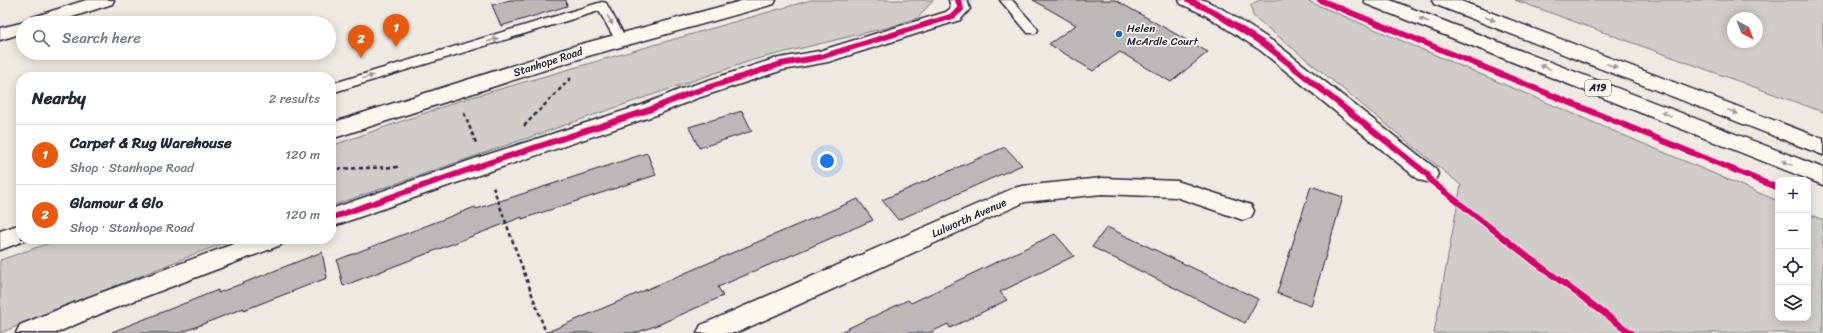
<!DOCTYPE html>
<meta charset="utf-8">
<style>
body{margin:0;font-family:Sriracha,sans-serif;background:#f6f6f7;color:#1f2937}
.controls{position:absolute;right:12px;bottom:12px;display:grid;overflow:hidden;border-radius:8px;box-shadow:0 2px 10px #0003}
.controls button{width:36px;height:36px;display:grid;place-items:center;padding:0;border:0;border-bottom:1px solid #e0e1e3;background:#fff;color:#1f2937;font:20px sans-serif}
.compass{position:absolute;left:1727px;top:12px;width:36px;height:36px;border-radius:50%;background:#fff;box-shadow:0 2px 10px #0003;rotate:138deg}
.you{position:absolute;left:827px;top:161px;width:14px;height:14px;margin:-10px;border:3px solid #fff;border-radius:50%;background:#1a73e8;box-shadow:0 0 0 6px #1a73e833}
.badge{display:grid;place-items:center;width:26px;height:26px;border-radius:50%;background:#ea580c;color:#fff;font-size:13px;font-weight:700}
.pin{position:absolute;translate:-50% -33px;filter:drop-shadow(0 1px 2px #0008)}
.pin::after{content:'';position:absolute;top:21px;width:14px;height:12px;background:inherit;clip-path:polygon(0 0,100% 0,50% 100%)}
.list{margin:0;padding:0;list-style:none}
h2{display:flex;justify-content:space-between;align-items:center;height:52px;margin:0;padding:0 16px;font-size:17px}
h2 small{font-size:13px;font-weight:400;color:#747a83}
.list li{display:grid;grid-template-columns:26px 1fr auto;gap:12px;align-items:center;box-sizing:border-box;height:60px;padding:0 16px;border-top:1px solid #e0e1e3}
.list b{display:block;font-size:15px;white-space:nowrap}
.list p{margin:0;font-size:13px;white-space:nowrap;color:#747a83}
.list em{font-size:13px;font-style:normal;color:#747a83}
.icon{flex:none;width:22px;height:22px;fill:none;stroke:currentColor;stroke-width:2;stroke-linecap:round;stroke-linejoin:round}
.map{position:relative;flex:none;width:1823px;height:333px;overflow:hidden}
.search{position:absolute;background:#fff;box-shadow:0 2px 10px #0003;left:16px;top:16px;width:320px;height:44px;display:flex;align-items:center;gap:10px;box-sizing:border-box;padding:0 14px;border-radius:22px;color:#747a83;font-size:15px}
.panel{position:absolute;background:#fff;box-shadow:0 2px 10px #0003;left:16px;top:72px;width:320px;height:172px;border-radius:16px}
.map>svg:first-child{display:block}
.green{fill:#d0cdc9;stroke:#797882;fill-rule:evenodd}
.building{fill:#bcb8b8;stroke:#22223b}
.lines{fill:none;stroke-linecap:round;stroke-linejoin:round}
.service-casing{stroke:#22223b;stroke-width:3}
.minor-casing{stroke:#22223b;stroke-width:3}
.trunk-casing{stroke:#22223b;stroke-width:3}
.path{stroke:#22223b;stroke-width:2.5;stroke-dasharray:4 3;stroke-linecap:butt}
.service{fill:#fbf7ec;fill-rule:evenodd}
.minor{fill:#fbf7ec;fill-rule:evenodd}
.trunk{fill:#fbf7ec;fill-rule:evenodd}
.cycleway-casing{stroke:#fbf7ec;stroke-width:8}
.cycleway{stroke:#d6006c;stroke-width:6}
.oneway{fill:#99979c}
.poi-dot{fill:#1f6fb2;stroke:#fbf7ec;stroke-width:1.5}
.labels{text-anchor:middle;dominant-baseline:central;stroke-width:3.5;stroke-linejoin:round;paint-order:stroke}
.shield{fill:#fbf7ec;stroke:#636270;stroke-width:1}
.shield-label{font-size:10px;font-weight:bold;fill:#22223b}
.poi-label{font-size:11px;fill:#22223b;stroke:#fbf7ec;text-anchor:start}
.street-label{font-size:11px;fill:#22223b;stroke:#fbf7ec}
</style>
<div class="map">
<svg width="1823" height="333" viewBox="0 0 1823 333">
<rect width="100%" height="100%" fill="#eeeae2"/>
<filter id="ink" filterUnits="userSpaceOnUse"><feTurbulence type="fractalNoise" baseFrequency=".025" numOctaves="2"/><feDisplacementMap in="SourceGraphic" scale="8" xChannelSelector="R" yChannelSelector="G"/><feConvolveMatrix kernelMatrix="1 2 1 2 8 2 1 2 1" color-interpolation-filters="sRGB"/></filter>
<g filter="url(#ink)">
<path class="green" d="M811,0h122l-15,18 -29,9 -136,33 -422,146v-60l134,-47z
M1260,0h46l472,201v117h30v-105l15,7v113h-389l27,-148 -208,-169 -2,-12z
M1515,0h308v112zM1733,18h24v24h-24z
M61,239h176l-40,14 -197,80v-73z"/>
<path class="building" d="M510,0h56l1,6 -66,20 -9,-21z
M1033,0h82l93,52 -37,30 -51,-30 -27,19 -44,-27 27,-19z
M742,111l10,20 -53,17 -10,-21z
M1005,147l17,18 -124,55 -16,-20z
M647,153l9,22 -134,44v-2l-179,69 -6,-26 138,-53 1,2z
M1311,186l32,11 -32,109 -34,-13z
M858,199l15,21 -155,67 5,9 -63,28 -24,9h-91z
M1107,227l151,72 -13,24 -153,-76z
M1055,234l19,22 -74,36 7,8 -57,28 -2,-4 -19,9h-91l70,-33 3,3z
M322,252l5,26 -83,32v-2l-64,25h-68v-1l106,-42v3z"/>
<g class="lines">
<g class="service-casing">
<path id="service" d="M1000,0h12l24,27 2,3 -2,3h-8z
M602,2l4,1 21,37 -2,3h-8l-18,-32 -268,82v-9z"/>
</g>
<g class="minor-casing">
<path id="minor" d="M86,0h28l-2,4 -58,19h-31v10l-23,7v-12l25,-6 2,-3z
M745,0h31l-2,4 -186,52 -257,83v-16l243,-77z
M949,0h18l3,9 -10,11 -132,42 -45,8 -88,29 -39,16 -163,55 -162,57v-18l146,-51 165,-53 39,-16 93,-30 45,-8 127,-39 5,-4z
M1179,0h25l15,7 55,35 161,126 3,6 -3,6 -8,2 -8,-2 -159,-130 -55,-35 -24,-11z
M1102,178l75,3 74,24 3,6 -3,6 -8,3 -67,-23 -74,-3 -77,8 -289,131h-39l4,-8 313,-137 8,-2z
M21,224v15h8l-29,11v-19z
M247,239h38l-4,6 -179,68 -46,20h-40l4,-8 64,-26z"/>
</g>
<g class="trunk-casing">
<path id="trunk" d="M1364,0h26l433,168v17l-457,-181z
M1432,0h26l365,139v16l-389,-151z"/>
</g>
<path class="path" d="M464,113l12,30
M524,126l47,-48
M331,169l69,-2
M493,187l53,146"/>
<use href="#service" class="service"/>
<use href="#minor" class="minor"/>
<use href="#trunk" class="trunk"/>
<g class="cycleway-casing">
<path id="cycleway" d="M1188,0l24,11 55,35 160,128 4,7 101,79 99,73
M1320,0l458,188
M331,218l154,-54 164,-54 39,-16 93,-30 40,-7 132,-41 8,-7 -3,-9"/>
</g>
<use href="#cycleway" class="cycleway"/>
</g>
<defs><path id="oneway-solid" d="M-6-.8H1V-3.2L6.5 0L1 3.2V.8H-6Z"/></defs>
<g class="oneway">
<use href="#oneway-solid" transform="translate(1490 19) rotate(21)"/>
<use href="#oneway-solid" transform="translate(610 20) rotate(60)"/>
<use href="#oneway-solid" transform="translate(1424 20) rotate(-159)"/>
<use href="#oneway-solid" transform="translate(493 40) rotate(-17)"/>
<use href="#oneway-solid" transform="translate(1612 66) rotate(21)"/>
<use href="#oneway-solid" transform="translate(1545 67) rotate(-159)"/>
<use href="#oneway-solid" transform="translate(368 77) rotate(-17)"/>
<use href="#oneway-solid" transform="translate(1733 112) rotate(21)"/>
<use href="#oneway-solid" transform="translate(1666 114) rotate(-158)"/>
<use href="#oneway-solid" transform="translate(1787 163) rotate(-158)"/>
</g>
</g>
<circle class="poi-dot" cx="1119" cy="34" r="4"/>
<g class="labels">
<rect class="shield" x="1585" y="80" width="26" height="16" rx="3"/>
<g class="shield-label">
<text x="1598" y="88">A19</text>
</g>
<g class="poi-label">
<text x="1127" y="28">Helen<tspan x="1127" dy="13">McArdle Court</tspan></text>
</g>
<g class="street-label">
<text transform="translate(548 62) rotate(-18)">Stanhope Road</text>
<text transform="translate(969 218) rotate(-24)">Lulworth Avenue</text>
</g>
</g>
</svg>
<div class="controls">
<button>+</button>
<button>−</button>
<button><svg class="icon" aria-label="locate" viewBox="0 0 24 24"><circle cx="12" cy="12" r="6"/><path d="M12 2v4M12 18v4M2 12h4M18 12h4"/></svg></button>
<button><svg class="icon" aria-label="layers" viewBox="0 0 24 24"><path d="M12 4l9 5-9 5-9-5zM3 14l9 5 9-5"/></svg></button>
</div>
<svg class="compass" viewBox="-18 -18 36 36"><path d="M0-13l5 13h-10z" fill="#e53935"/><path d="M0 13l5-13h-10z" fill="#747a83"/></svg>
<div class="you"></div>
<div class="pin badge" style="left:396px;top:47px">1</div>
<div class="pin badge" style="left:361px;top:58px">2</div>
<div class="search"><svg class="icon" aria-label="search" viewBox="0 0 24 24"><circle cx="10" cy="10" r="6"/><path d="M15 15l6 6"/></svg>Search here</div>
<section class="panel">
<h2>Nearby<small>2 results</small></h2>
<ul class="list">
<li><span class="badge">1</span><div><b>Carpet &amp; Rug Warehouse</b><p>Shop · Stanhope Road</p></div><em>120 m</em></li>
<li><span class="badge">2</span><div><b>Glamour &amp; Glo</b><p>Shop · Stanhope Road</p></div><em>120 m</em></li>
</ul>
</section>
</div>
